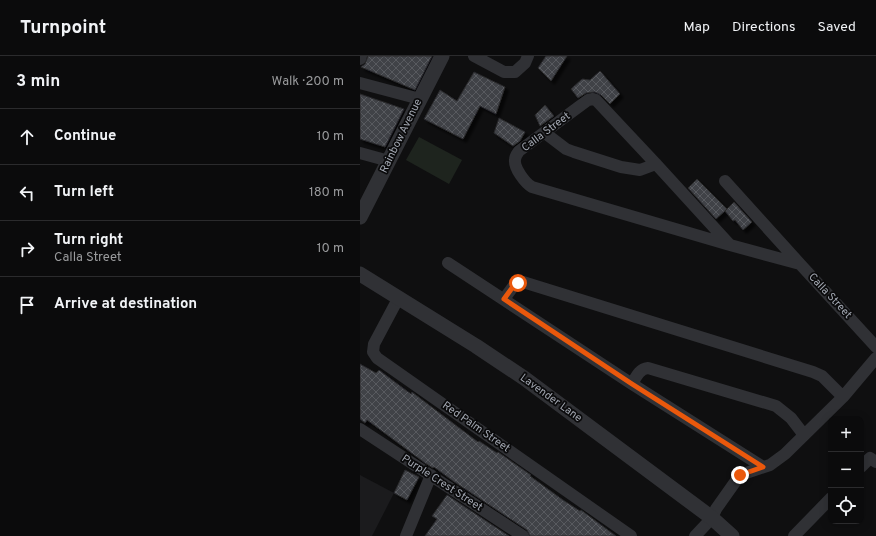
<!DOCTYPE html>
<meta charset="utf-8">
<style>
body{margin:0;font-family:Overpass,sans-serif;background:#141415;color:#f1f3f6}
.controls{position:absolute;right:12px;bottom:12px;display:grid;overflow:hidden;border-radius:8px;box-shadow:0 2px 10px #0003}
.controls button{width:36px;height:36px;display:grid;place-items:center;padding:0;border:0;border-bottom:1px solid #2b2b2d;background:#0b0b0c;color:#f1f3f6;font:20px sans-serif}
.stop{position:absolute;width:12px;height:12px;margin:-9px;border:3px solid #ea580c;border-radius:50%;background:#fff}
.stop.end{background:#ea580c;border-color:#fff;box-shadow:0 1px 4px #0008}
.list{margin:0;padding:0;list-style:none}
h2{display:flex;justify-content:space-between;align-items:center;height:52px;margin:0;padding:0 16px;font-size:17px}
h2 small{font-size:13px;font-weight:400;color:#9a9b9d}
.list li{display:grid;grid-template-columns:26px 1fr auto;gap:12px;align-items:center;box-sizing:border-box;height:56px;padding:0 16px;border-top:1px solid #2b2b2d}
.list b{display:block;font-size:15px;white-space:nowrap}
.list p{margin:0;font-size:13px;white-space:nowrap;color:#9a9b9d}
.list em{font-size:13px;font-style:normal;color:#9a9b9d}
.icon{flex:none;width:22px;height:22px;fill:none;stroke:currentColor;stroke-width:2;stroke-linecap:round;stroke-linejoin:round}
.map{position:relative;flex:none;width:516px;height:480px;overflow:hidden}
header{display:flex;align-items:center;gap:24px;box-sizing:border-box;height:56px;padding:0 20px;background:#0b0b0c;border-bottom:1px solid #2b2b2d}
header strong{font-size:19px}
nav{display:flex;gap:22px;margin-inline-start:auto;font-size:14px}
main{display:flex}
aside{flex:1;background:#0b0b0c}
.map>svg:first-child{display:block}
.built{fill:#1b1b1d}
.pitch{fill:#1e241e}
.building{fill:url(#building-cross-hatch);stroke:#29292c;filter:url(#shadow)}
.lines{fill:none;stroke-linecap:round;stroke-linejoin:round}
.minor{stroke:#303135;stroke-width:12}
.tertiary{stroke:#303135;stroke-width:15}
.route{stroke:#ea580c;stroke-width:5}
.labels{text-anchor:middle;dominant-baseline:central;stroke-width:3.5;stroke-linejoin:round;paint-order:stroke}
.street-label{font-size:11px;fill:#a1a6b0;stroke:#0a0a0b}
</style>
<header>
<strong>Turnpoint</strong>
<nav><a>Map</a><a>Directions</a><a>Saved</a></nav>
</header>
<main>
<aside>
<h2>3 min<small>Walk · 200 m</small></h2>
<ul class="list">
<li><svg class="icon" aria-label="ahead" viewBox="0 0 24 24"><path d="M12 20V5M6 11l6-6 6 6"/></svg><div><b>Continue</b></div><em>10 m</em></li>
<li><svg class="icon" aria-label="left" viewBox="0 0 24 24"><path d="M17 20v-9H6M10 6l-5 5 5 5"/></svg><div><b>Turn left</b></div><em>180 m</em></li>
<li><svg class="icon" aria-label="right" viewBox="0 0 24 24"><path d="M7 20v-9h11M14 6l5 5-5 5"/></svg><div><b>Turn right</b><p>Calla Street</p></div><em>10 m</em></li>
<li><svg class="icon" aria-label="arrive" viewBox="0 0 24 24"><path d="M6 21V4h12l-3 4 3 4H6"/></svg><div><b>Arrive at destination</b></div></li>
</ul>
</aside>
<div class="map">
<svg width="516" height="480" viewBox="0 0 516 480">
<defs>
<pattern id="building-cross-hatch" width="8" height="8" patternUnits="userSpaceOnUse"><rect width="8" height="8" fill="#404246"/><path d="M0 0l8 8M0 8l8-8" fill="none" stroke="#585a5e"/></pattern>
<filter id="shadow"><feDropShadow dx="3.5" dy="3.5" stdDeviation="1" flood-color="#0009"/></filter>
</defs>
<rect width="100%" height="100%" fill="#0f0f10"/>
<path class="built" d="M0,419l34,18 -22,43h-12z"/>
<path class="pitch" d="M59,81l43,23 -13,24 -43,-24z"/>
<path class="building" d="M8,0h64l-17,34 -54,-23 4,-3z
M186,0h21l-16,25 -13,-13z
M240,15l20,23 -10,10 -9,-9 -6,-3 -9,1 -8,5 -7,-9 11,-10 8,1z
M114,16l31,15 -9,27 -16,-8 -17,33 -39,-20 16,-29 17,11z
M0,38l44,15 -19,38 -25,-8z
M185,49l9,11 -14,10 -5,-11z
M139,62l26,14 -5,9 -7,5 -19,-13z
M337,123l30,30 -11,10 -28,-31z
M374,146l18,20 -9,8 -8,-10 -2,1 -8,-10z
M0,308l16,9 3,-3 32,24 1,-2 17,13 49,37 1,-1 18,12 1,-1 33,23 -1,1 33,24 17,11 1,-1 35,26h-86l-3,-6 -74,-49 -19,-14 -1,1 -8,-5 -58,-43 -2,3 -5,-4z
M45,414l14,7 -12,23 -13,-7z
M87,439l62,41h-84l12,-17 -5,-3z"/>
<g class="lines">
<path class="minor" d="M114,0l30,16h11l10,-9 3,-7
M0,3l1,-3
M0,27l60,16
M185,77l21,16 8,3 47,15 19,3 16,-6
M0,97l29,8
M365,125l75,83
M370,189l-74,-81 -60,-64 -3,-1 -5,1 -69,51c-2,3 -4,5 -4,9 -1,8 10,23 17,27l198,58 70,19 76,83
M88,207l184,121 131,83
M39,241l-25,47 -1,8 4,6 254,178
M144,243l11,-15 8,-2 290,90 9,4 21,21
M272,328c4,-7 7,-15 16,-16l128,38 15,12 13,17
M0,373l163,107
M501,411l9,-9 6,4
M46,480l25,-61
M335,480l17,-18 4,-9 24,-34 30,-10 15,-11 58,-57 33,-39
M434,480l37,-38"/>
<path class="tertiary" d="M0,161l82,-161
M0,218l116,72 48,32 188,140 20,18"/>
</g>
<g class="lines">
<path class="route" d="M158,227l-3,1 -11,15 128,85 131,83 -23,8"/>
</g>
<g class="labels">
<g class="street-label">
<text transform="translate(186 76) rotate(-37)">Calla Street</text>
<text transform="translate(41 80) rotate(-64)">Rainbow Avenue</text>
<text transform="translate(470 240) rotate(47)">Calla Street</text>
<text transform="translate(191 342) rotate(36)">Lavender Lane</text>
<text transform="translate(116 371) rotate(35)">Red Palm Street</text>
<text transform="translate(82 427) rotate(33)">Purple Crest Street</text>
</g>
</g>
</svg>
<div class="controls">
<button>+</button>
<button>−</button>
<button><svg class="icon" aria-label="locate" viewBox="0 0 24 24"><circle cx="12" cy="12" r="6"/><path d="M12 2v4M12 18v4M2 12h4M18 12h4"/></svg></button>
</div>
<div class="stop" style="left:158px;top:227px"></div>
<div class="stop end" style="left:380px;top:419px"></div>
</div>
</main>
